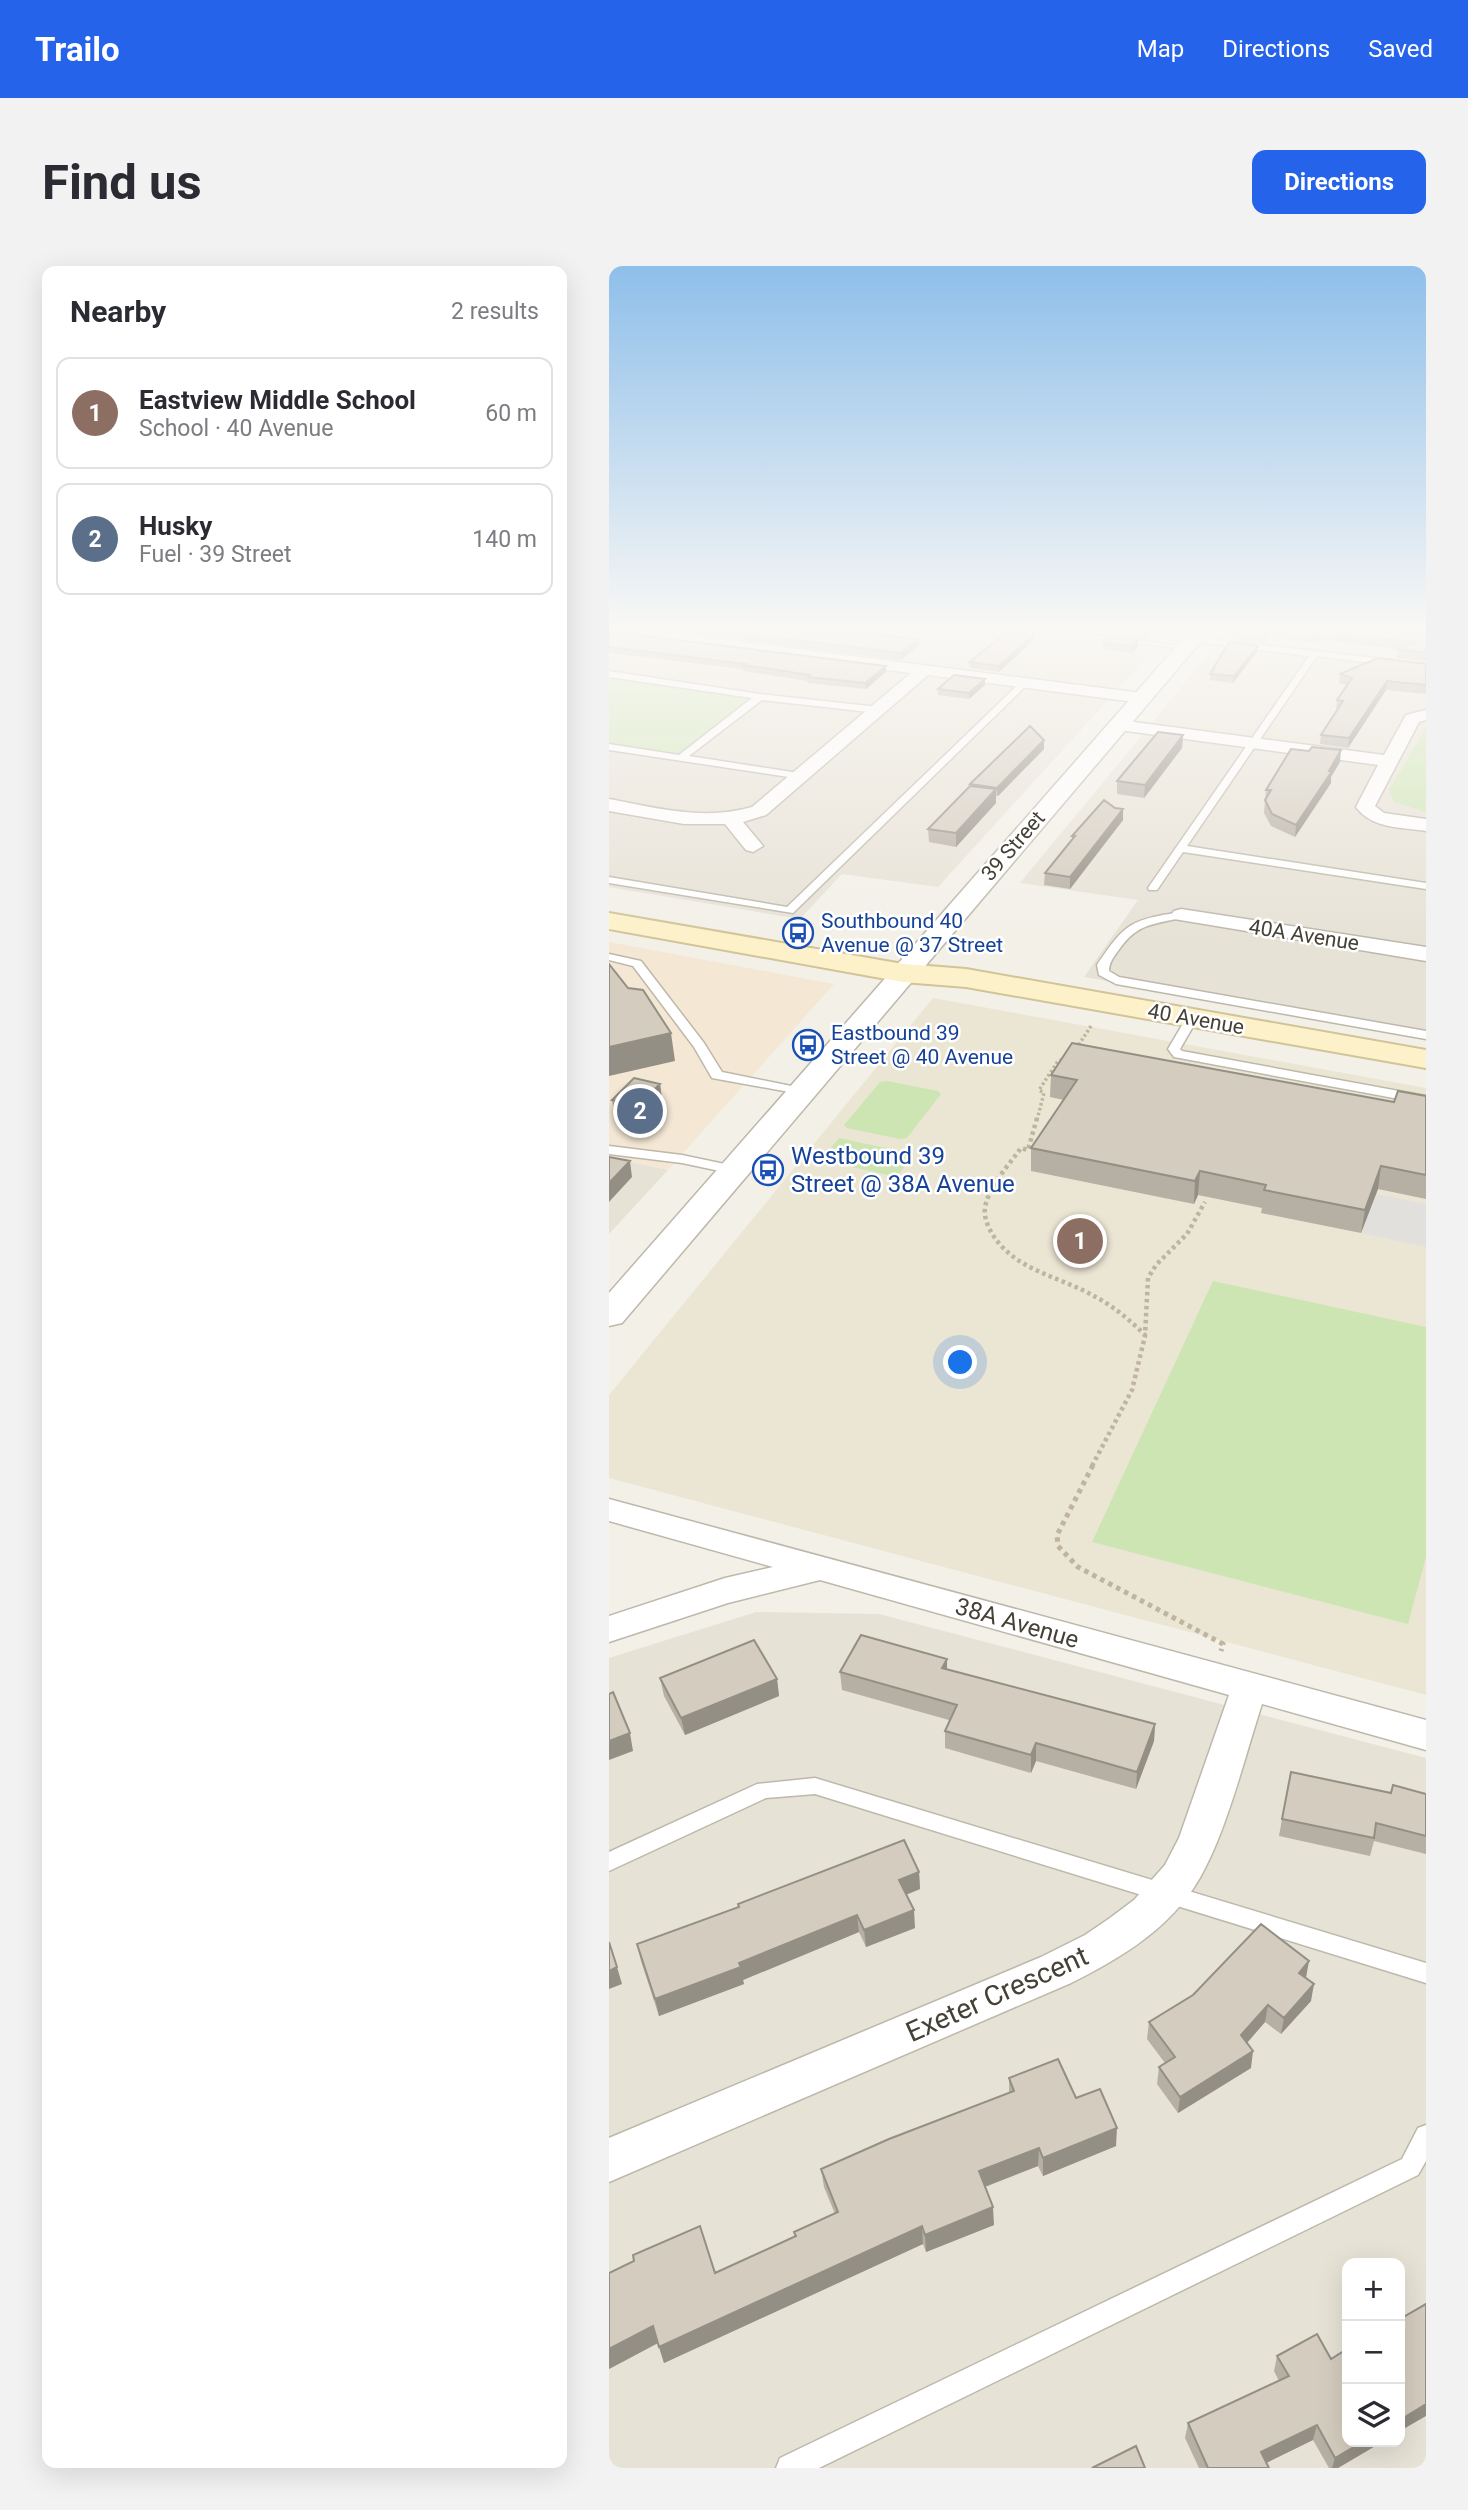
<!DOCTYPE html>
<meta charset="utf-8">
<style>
body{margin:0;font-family:Roboto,sans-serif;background:#f2f2f3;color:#2b2b33}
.controls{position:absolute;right:21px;bottom:21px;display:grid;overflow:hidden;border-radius:14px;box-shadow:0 7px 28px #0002}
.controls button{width:63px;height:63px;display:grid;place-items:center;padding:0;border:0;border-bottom:2px solid #e1e1e2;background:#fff;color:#2b2b33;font:35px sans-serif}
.you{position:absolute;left:352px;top:1097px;width:24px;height:24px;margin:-18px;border:5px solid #fff;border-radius:50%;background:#1a73e8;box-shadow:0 0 0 10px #1a73e833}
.badge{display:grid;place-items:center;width:46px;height:46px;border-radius:50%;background:#2563eb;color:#fff;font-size:23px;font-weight:700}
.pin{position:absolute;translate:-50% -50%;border:4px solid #fff;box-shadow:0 2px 7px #0006}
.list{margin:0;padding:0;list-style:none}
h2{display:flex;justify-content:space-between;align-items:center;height:91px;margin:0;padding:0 28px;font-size:30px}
h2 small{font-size:23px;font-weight:400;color:#7c7c81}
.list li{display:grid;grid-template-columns:46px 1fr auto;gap:21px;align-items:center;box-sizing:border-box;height:112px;margin:0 14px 14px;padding:0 14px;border:2px solid #e1e1e2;border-radius:14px}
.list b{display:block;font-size:26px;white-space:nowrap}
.list p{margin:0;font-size:23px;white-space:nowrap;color:#7c7c81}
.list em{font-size:23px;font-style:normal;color:#7c7c81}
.icon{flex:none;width:38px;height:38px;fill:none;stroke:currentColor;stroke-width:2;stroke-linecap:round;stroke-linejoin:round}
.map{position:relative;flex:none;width:817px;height:2202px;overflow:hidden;border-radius:14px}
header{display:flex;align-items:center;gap:42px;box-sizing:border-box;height:98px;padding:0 35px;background:#2563eb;color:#fff}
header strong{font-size:33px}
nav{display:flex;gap:38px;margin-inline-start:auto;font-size:24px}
.intro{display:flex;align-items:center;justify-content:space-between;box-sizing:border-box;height:168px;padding:0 42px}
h1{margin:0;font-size:49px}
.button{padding:18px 32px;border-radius:14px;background:#2563eb;color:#fff;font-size:24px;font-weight:700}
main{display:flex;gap:42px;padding:0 42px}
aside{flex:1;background:#fff;border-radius:14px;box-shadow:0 7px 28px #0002}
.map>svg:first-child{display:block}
.residential{fill:#e7e2d6;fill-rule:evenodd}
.commercial{fill:#f4e7d4}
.education{fill:#ebe5d3}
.green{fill:#cde5b3}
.parking{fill:#e2e0dc}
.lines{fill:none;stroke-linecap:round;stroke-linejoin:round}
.service-casing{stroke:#beb8ab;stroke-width:3}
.minor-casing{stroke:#beb8ab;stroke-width:3}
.tertiary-casing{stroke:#beb8ab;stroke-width:3}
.secondary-casing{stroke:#d1c499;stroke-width:4}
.path-far2{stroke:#bfb49d;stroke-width:3.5;stroke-dasharray:2.5 2.5;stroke-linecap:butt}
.path-far1{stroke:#bfb49d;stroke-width:4.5;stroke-dasharray:3.5 3.5;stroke-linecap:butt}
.path{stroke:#bfb49d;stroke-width:5;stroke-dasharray:4.5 4.5;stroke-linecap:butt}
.service{fill:#fff;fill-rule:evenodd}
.minor{fill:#fff;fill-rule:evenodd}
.tertiary{fill:#fff;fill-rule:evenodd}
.secondary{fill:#fcf1c9;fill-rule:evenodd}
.wall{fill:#b6afa3}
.shaded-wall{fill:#948f85}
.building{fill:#d4ccbe;stroke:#948f85;stroke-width:2}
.labels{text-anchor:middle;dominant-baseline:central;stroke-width:5;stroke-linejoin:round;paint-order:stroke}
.far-street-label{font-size:21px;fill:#464137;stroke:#fff}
.far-transit-label{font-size:21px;fill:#164399;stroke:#fff;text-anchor:start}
.transit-label{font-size:24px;fill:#164399;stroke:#fff;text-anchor:start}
.street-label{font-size:24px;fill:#464137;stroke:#fff}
.near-street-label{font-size:28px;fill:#464137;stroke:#fff}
</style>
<header>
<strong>Trailo</strong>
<nav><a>Map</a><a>Directions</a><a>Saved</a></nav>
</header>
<div class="intro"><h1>Find us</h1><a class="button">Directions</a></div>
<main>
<aside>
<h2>Nearby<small>2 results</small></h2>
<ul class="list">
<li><span class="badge" style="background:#8d6e63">1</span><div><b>Eastview Middle School</b><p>School · 40 Avenue</p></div><em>60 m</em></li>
<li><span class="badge" style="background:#5c6f8a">2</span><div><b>Husky</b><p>Fuel · 39 Street</p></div><em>140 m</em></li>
</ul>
</aside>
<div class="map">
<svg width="817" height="2202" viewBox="0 0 817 2202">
<rect width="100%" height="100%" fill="#f3f0e8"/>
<path class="residential" d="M0,366h561l-232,255 -96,-13 -42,45 -191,-32z
M618,366h199v405l-342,-60 54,-77 -118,-17z
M0,891l59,13 -59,64z
M147,1346l123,2 547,144v710h-817v-810zM738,1997h53v179h-53z"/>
<path class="commercial" d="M0,676l225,42 -166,186 -59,-13z"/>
<path class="education" d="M324,732l493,90v607l-817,-217v-83z"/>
<path class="green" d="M0,412l141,20 -70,56 -71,-11z
M817,462v84l-32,-10 -5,-12z
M278,815l51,10 3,3 -34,44 -7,1 -53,-11 -3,-3 36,-43z
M230,872l75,16 -17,23 -76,-17z
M604,1015l213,46v230l-18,67 -316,-82z"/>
<path class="parking" d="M767,928l50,10v43l-65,-14z"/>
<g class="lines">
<g class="service-casing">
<path id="service" d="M433,366h23l125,15 -4,2z
M583,371l234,27v6l-109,-14 -130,190 239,37v6l-243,-37 -26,38h-8l-1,-2 161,-232 -120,-15 -1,-2z
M0,405l151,23 118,13 4,3 -4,3 -116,-13 -73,56 116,18 2,2 -5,3 -193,-29v-6l70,11 73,-57 -143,-21z
M413,415l7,2 -236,230 -184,-30v-6l178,30z
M572,646l4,1v4c-32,8 -47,5 -67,34 -5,7 -9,12 -9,20l10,6 307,54v8l-310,-55 -17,-9 -2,-10c29,-43 34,-45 84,-53z
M0,688l32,7 63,82 18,29 84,17v6l-94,-17 -18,-31 -61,-81 -24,-6z
M583,748l6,4 -18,31 2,2 244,45v8l-252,-47 -6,-8 20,-34z
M0,880l73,9 57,12 2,3 -7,4 -52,-11 -73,-9z
M206,1512l611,185v20l-611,-189 -49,4 -157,73v-19l148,-68z
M817,1859v36l-8,14 -599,293h-43l4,-10 622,-299 16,-31z"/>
</g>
<g class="minor-casing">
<path id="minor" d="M15,366h40l478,61 8,5 -8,5 -214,-28 -162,140 -23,7 20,24 -10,6 -7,-2 -21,-26h-41l-75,-13v-12c47,9 96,22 143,8l159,-134 -279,-36z
M817,444v10l-7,2 -44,84 9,7 42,6v12c-25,-4 -54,-2 -70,-24l22,-42 -259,-35 -9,-5 9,-5 265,35 22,-40z
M572,643l245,38v14l-252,-42 -3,-4 3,-4z
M0,1233l817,221v30l-164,-46c-18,55 -38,139 -69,185 -30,44 -76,71 -122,94l-462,199v-44l432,-181 44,-22 25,-17 24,-18 31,-35 14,-27 50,-143 -409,-115 -92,23 -119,39v-26l116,-38 48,-11 -164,-46z"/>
</g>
<g class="tertiary-casing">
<path id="tertiary" d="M580,366h20l-587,691 -13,3v-33z"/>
</g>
<g class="secondary-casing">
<path id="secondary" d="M0,647l294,51 63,5 460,81v18l-460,-81 -63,-5 -294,-53z"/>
</g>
<path class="path-far2" d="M467,783l15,-23
M428,854l7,-27 -5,-3 19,-29 7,-2"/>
<path class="path-far1" d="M428,852l-9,32 -7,-2c-13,18 -31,37 -36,59 -1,8 1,14 4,21 21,42 68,47 105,68 19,10 36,24 51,39
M483,1200l40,-76 13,-54 3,-58 8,-13 31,-31 18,-32"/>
<path class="path" d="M484,1199l-36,70 1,11 20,21 145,77 -2,7"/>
<use href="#service" class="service"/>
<use href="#minor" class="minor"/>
<use href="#tertiary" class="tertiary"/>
<use href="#secondary" class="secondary"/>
</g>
<path class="wall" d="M0,366l22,2 255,38 -20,17 -58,-6v-2l-65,-10v-2l-134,-16z
M72,366h173l65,7v6l-18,15z
M506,366h36l-6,7 -30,-4z
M626,366h191v29l-29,-3 1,-9h2l-81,-9 -3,3 -48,-6 -4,6 -30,-4z
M426,373l-36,33 -29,-4v-6z
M494,377l35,3 -6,7 -29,-4z
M648,386l-24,31 -23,-3v-6z
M817,398v30l-40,-4 -38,58 -28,-4 1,-9 17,-25 -2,-1 1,-9 10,-15 -8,-2 1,-9z
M376,419l-16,14 -31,-4v-6z
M574,469l-1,13 -38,50 -27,-4v-13z
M435,474v9l-46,47h-2v7l-40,44 -27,-5 -1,-13 42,-43v-2z
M731,496l-9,15v6l-36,54 -24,-11 -7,-13 2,-23z
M506,542l8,1v11l-53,69 -26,-4 1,-12 27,-34v-3z
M442,809l343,27 32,-6v103l-48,-10 -17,44 -100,-20 1,-5 -64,-13 -4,9 -163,-33v-23l33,-48 -14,-3z
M51,818l2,15 -21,22 -26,-5 -3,-16z
M338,1393v11l208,54 -1,17 -18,48 -100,-28 -5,12 -86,-25v-17l4,-11 -107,-30 -2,-18z
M51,1412l117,1 2,17 -94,39 -21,-39z
M782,1527l35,1v60l-52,-13 -4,15 -91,-20 3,-17z
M310,1606l1,17 -14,6 9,33 -49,19 -7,-15 -116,48 1,4 -85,32 -18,-55 -4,-17 101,-36v-4z
M697,1712l5,23 -30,33 -16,-12 -18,21 4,25 -73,45 -21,-29 2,-17 6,-4 -18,-24 2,-17z
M400,1812l67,20 40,48 -73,30 -5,-10 -53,21 9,38 -68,27 -3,-8 -259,119 -6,-20 -49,26 106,-96 80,-36 -1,-5 41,-18 -11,-27 -3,-18 188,-76z
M668,2090l70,86h35l-44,26h-9l-16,-28 -47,23 3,5h-70l-14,-30 3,-15 91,-42 -5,-10z"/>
<path class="shaded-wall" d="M536,366h6l-6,7z
M658,366h1v5l-4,6 1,-9z
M711,366l-1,8 -3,3 1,-8z
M426,367v6l-36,33v-6z
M310,373v6l-18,15v-7z
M529,374v6l-6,7v-7z
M649,380l-1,6 -24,31 1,-7z
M277,400v6l-20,17 -1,-6z
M376,413v6l-16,14v-6z
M778,415l-1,9 -38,58 1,-10z
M574,469l-1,13 -38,50 1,-13z
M435,474v9l-46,47 -1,-8z
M732,484l-1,12 -9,15v6l-36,54 1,-12z
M387,523v14l-40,44v-14z
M514,543v11l-53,69v-12z
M62,767l4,28 -66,15v-29z
M51,818l2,15 -21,22 -3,-16z
M21,895l2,16 -23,25v-19z
M772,900l-3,23 -17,44 4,-23z
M591,905l-2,24 -4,9 1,-23z
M338,1393v17l-5,-8z
M168,1413l2,17 -94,39 -4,-17z
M546,1458l-1,17 -18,48 1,-17z
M21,1467l3,18 -24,9v-19z
M427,1477v18l-5,12v-18z
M310,1606l1,17 -20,8 -1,-17z
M305,1644l1,18 -49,19 -2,-17z
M248,1649l2,17 -116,48 1,4 -85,32 -4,-17 84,-36z
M700,1695l-3,17 -7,-5z
M8,1701l5,17 -13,5v-18z
M705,1718l-3,17 -30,33 3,-16z
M659,1739l-3,17 -26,30 2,-17z
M644,1785l-2,17 -73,45 2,-16z
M508,1862l-1,18 -73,30v-18z
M430,1882l-1,18 -59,23v-18z
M384,1941l1,18 -68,27 -1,-17z
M313,1960l1,18 -259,119 -5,-16z
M44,2060l5,17 -49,26v-20z
M817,2138v12l-26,15v-11z
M708,2159l-4,15 -55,27 3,-15z
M753,2176h20l-44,26h-6l3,-10z"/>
<path class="building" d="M0,366h19l3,2 255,32 -21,17 -57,-6 2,-2 -67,-10 2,-1 -136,-17z
M119,366h126l65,7 -18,14z
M398,366h27l1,1 -36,33 -29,-4z
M632,366h26l-2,2z
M681,366h136v21l-28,-4 18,-7 -96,-10 -3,3z
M500,370l29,4 -6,6 -29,-3z
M620,376l29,4 -24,30 -24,-2z
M769,392l48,6v21l-39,-4 -38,57 -28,-3 22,-34 -6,-1 15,-22 -12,-4z
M345,409l31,4 -16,14 -31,-4z
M421,460l14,14 -47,48 -27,-4z
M549,466l25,3 -38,50 -28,-4z
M703,481l29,3 -12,21h3l-36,54 -24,-11 -7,-14 6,-10h-5l25,-41 18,2z
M361,520l26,3 -40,44 -28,-4z
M495,534l11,8 8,1 -53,68 -25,-4 30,-37h-3z
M0,698l19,24 15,2 28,43 -62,14z
M463,777l322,59 4,-11 28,5v79l-45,-9 -16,44 -101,-20 2,-5 -66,-14 -5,10 -164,-33 46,-68 -26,-5z
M25,812l26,6 -22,21 -26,-5z
M0,891l21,4 -21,22z
M252,1369l86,24 -5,9 213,56 -18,48 -101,-29 -5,12 -86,-24 12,-26 -117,-33z
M145,1374l23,39 -96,39 -21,-40z
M4,1426l17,41 -21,8v-47z
M682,1506l100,21 2,-8 33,9v42l-50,-13 -2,15 -92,-19z
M295,1574l15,32 -20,8 15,30 -50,20 -7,-15 -118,48 2,4 -86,32 -18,-55 102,-37 -1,-3z
M652,1658l48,37 -10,12 15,11 -30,34 -16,-13 -27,30 12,16 -73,46 -21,-30 16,-10 -26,-35 44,-27z
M0,1676l8,25 -8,4z
M449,1793l18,39 24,-9 17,39 -74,30 -4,-10 -60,23 14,36 -68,28 -3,-9 -263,121 -6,-21 -44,23v-76l25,-12 -1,-6 67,-29 15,47 81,-37 -2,-4 44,-20 -17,-43 68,-30 125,-48 -5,-13z
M817,2038v100l-26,16v-101z
M708,2068l14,25 16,-10v93h15l-27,16 -18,-33 -56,27 8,16h-61l-20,-45 101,-47 -12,-20z
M527,2180l9,22h-53z"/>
<linearGradient id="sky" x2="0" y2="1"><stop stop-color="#8ebfea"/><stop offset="0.54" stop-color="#faf8f5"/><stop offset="1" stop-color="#faf8f5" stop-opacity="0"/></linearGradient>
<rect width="817" height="674" fill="url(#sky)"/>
<defs>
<g id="bus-ring" transform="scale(1.575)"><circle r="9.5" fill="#fff" stroke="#1a4fb4" stroke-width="1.5"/><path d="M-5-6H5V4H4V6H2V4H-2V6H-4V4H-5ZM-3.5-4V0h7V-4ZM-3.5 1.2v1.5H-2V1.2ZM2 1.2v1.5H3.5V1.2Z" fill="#1a4fb4"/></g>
</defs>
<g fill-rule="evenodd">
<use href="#bus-ring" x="189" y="667"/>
<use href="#bus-ring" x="199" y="779"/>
<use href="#bus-ring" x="159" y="904"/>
</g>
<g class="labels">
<g class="far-street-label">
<text transform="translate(404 580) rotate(-49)">39 Street</text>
<text transform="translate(695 669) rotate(9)">40A Avenue</text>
<text transform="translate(587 753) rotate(10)">40 Avenue</text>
</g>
<g class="far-transit-label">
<text x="212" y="655">Southbound 40<tspan x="212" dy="24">Avenue @ 37 Street</tspan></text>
<text x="222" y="767">Eastbound 39<tspan x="222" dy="24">Street @ 40 Avenue</tspan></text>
</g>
<g class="transit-label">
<text x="182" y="890">Westbound 39<tspan x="182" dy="28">Street @ 38A Avenue</tspan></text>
</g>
<g class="street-label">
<text transform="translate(408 1357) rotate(16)">38A Avenue</text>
</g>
<g class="near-street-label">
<text transform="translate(388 1728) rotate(-24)">Exeter Crescent</text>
</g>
</g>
</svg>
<div class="controls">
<button>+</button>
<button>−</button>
<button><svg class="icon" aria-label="layers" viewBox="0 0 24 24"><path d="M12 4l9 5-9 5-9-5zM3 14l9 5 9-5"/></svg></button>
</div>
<div class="you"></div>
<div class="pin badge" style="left:471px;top:975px;background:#8d6e63">1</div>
<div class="pin badge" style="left:31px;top:845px;background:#5c6f8a">2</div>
</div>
</main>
